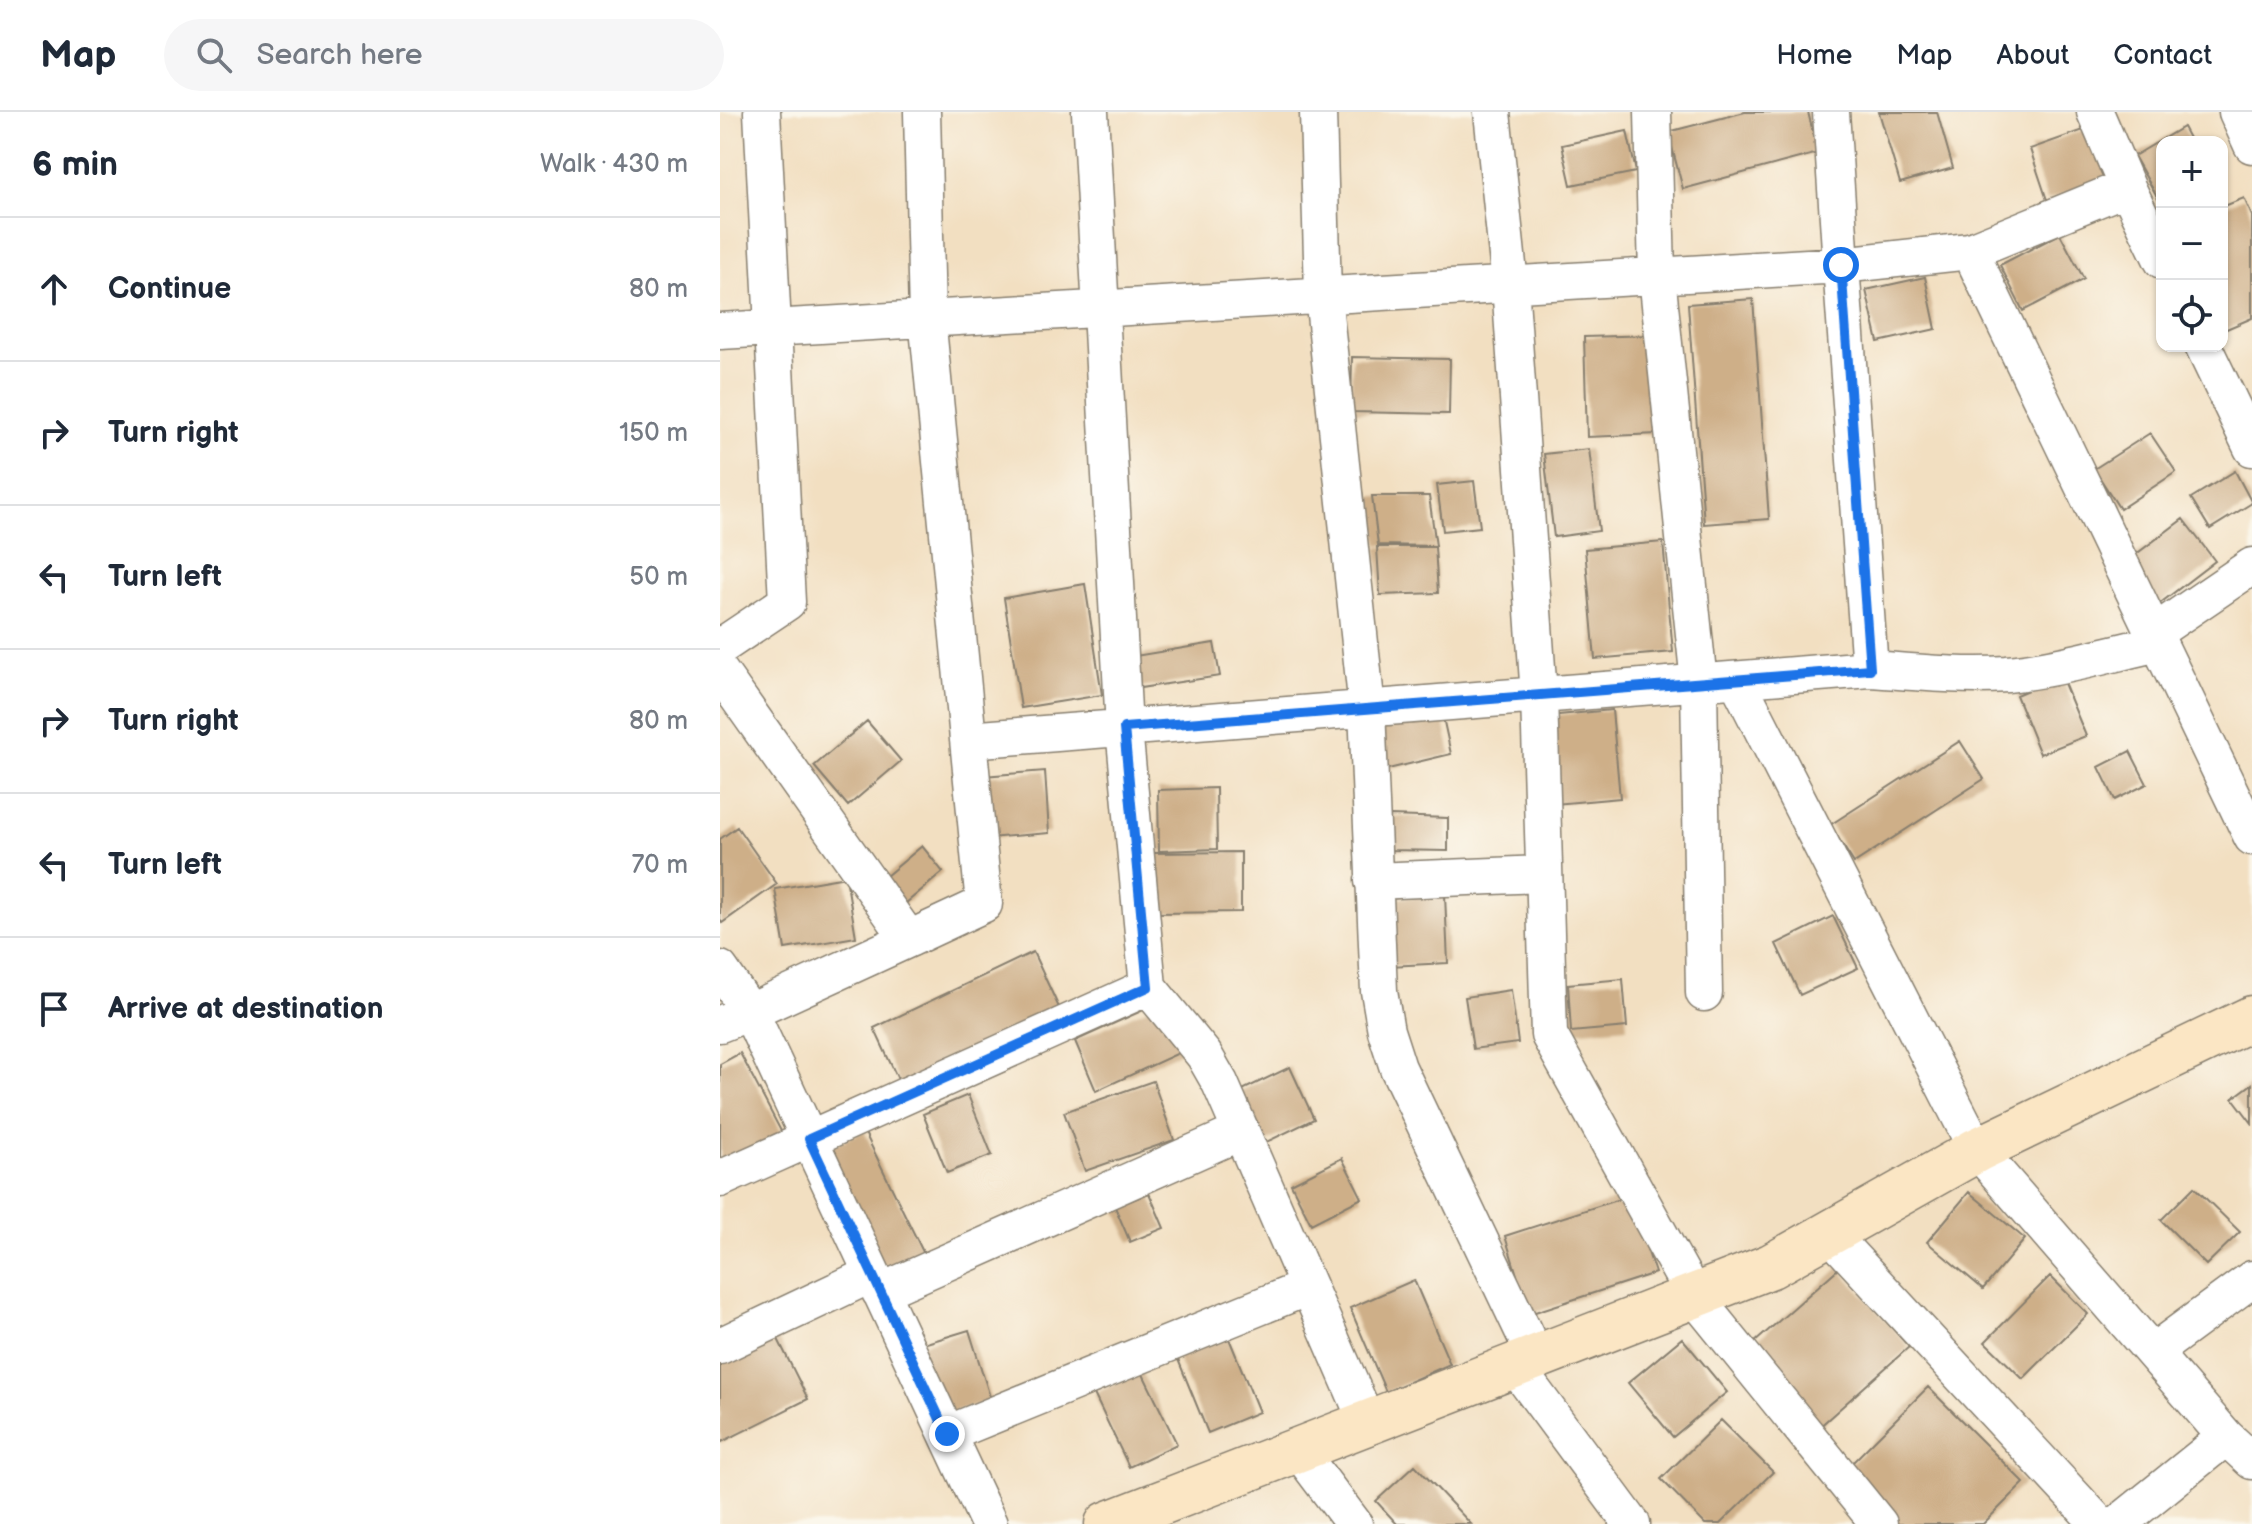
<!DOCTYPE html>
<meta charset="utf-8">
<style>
body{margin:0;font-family:"Balsamiq Sans",sans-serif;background:#f6f6f7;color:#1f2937}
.controls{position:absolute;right:24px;top:24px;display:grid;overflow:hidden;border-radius:16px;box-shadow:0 2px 6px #0004}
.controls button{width:72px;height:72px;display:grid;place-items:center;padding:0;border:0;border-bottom:2px solid #e0e1e3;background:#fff;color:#1f2937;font:40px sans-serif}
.stop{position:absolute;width:24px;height:24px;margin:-18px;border:6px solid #1a73e8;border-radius:50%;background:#fff}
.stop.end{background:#1a73e8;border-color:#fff;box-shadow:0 2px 8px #0008}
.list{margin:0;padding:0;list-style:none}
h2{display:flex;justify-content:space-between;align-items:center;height:104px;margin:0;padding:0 32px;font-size:34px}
h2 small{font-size:26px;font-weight:400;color:#747a83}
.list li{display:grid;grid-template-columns:52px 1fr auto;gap:24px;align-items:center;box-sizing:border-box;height:144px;padding:0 32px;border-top:2px solid #e0e1e3}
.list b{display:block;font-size:30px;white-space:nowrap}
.list em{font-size:26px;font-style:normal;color:#747a83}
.icon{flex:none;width:44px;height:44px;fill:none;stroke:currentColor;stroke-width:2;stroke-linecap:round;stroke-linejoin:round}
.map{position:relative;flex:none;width:1532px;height:1412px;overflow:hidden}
header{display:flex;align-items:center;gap:48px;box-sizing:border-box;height:112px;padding:0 40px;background:#fff;border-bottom:2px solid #e0e1e3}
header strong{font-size:38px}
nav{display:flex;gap:44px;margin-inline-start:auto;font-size:28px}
.search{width:560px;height:72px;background:#f6f6f7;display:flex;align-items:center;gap:20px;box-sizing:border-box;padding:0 28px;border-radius:44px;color:#747a83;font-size:30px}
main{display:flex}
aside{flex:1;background:#fff}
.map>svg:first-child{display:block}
.building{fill:#ceaf88}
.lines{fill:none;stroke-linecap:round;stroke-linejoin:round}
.street-casing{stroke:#877e6e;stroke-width:39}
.secondary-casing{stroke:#877e6e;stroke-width:47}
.street{stroke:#fff;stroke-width:36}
.secondary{stroke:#fbe6c4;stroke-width:44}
.route{stroke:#1a73e8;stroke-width:10}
</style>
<header>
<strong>Map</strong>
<div class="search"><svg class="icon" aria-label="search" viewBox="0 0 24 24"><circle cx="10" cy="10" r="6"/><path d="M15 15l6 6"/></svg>Search here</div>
<nav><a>Home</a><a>Map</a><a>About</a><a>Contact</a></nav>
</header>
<main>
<aside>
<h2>6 min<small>Walk · 430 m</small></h2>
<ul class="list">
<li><svg class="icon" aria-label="ahead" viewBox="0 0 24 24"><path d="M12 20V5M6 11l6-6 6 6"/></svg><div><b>Continue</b></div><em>80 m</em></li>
<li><svg class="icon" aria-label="right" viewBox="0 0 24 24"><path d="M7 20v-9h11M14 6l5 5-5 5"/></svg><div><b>Turn right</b></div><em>150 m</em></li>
<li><svg class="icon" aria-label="left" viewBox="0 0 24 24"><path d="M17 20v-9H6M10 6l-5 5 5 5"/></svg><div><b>Turn left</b></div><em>50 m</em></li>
<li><svg class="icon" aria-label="right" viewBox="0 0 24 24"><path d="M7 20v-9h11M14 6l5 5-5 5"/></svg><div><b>Turn right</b></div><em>80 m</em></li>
<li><svg class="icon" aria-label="left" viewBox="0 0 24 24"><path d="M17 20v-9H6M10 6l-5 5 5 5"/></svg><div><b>Turn left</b></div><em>70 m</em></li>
<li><svg class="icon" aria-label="arrive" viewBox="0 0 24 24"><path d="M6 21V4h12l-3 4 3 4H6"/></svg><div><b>Arrive at destination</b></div></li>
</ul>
</aside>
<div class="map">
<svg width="1532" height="1412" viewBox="0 0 1532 1412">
<rect width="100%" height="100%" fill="#fbf7ec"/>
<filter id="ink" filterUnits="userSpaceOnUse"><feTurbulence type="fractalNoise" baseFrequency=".0125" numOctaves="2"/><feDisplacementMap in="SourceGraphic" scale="16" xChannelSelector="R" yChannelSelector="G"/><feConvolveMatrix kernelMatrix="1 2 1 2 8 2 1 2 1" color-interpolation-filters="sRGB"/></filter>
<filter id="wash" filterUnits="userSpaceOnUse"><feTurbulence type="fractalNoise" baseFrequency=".006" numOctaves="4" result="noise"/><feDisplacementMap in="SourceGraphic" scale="32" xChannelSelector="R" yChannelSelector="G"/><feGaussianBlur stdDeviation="1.8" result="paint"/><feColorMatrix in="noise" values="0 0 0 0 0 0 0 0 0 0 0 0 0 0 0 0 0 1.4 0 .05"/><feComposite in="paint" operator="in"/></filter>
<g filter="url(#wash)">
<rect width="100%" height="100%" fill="#f2dfc1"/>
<g id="blocks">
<path class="building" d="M1025,0h63l10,41 -135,36 -15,-57z
M1159,0h58l16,56 -53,15z
M1372,15l17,51 -62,22 -17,-51z
M1463,15l8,15h-29v53l-4,3 -24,-42z
M907,19l9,41 -65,13 -9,-40z
M1524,86l8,18v102l-30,13v-124z
M1340,122l24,45 -61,32 -23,-46z
M1205,165l11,52 -58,13 -12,-52z
M1033,187l16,220 -65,5 -16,-220z
M935,223l3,99 -71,3 -3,-100z
M632,245l98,2 -1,55 -98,-2z
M1430,321l26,39 -56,37 -26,-40z
M869,337l10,82 -45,6 -10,-83z
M1515,359l17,32 -42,26 -19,-31z
M754,369l6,46 -37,4 -6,-46z
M652,384h57l7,50 -58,-1z
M1463,407l32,42 -56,43 -32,-43z
M943,430l10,110 -78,7 -10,-110z
M657,435h58l3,46 -58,2z
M365,472l17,111 -81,13 -17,-110z
M494,531l6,33 -80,12 -5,-32z
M1341,564l25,60 -46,18 -24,-59z
M719,587l12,55 -67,16 -12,-55z
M892,598l8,88 -65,6 -7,-88z
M147,609l34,40 -53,45 -34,-40z
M1240,629l24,38 -130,84 -24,-38z
M1410,639l17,33 -32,16 -16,-33z
M325,659l4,62 -61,5 -5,-62z
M496,676l1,61 -58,2 -1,-61z
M670,704l58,2v33l-59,-1z
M17,715l40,57 -55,39 -2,-3v-81z
M202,734l21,26 -43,36 -21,-26z
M521,740v60l-87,1 -1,-60z
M126,765l10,60 -71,12 -10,-60z
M725,783l3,68 -59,3 -3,-67z
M1113,804l25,52 -58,27 -24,-51z
M313,840l28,60 -159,76 -28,-60z
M903,867l4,48 -56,5 -3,-48z
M791,878l7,53 -45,6 -8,-52z
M439,891l22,49 -85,39 -21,-50z
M20,941l42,80 -58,31 -4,-8v-92z
M570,955l24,52 -60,29 -24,-52z
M433,969l21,59 -89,31 -21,-59z
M1532,972v39l-19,-25z
M248,983l24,60 -45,18 -24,-59z
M144,1019l61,125 -41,21 -62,-126z
M622,1046l20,40 -51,26 -20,-40z
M1474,1075l46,45 -34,33 -45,-45z
M1249,1080l56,47 -42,50 -56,-47z
M429,1081l15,35 -34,14 -15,-35z
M909,1084l26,77 -126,41 -24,-78z
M1119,1156l70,79 -92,82 -71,-79z
M1330,1164l38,38 -65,65 -38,-37z
M694,1168l36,84 -64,28 -36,-84z
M249,1218l22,70 -49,15 -22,-70z
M506,1219l33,81 -51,21 -33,-81z
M56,1223l32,64 -88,44v-80z
M962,1226l45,54 -54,45 -45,-54z
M422,1260l35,72 -48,23 -35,-73z
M1208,1275l96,96 -41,41h-89l-52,-51z
M1001,1308l52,52 -53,52h-15l-44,-45z
M695,1353l56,59h-74l-21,-23z"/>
</g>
</g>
<g filter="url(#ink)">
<use href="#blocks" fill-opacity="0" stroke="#877e6e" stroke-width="2"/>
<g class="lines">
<g class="street-casing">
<path id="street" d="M598,0l5,183 44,414 12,282 7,40 12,37 138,290
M772,0l18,172 29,412 10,339 145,261 185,228
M933,0l4,164 42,407 5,310
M1517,0l15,33
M1407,75l35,73
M1250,139l157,-64 -32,-75
M0,219l1121,-66 -10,-153
M1483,234l49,102
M1434,521l98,-67
M0,535l67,-45 -25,-490
M1150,557c45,3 91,8 137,5 51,-5 102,-20 152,-31
M0,560l189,267 -159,73 -30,-43
M1017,568l240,470 249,287 26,24
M248,628l902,-71 -29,-404 129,-14 282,586
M653,769l170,-7
M189,827l75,-35 -57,-587 -5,-205
M428,875l56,68 16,28 147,339
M0,912l30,-12 239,512
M0,1067l428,-192 -24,-259 -34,-616
M1109,1121l270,291
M160,1180l360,-160
M0,1234l152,-72
M1433,1240l99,-73
M795,1254l117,158
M227,1322l361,-147
M578,1338l56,74
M1398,1412l108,-87"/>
</g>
<g class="secondary-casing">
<path id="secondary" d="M387,1412l664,-258 206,-116 275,-132"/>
</g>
<use href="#street" class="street"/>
<use href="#secondary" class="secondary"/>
</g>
</g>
<g class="lines" filter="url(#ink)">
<path class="route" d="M227,1322l-138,-295 339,-152 -24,-259 746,-59 -29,-404"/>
</g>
</svg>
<div class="controls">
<button>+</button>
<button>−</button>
<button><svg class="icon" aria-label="locate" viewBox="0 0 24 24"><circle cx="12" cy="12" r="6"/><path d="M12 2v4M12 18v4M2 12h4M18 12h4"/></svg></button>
</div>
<div class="stop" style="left:1121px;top:153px"></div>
<div class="stop end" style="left:227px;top:1322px"></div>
</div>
</main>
